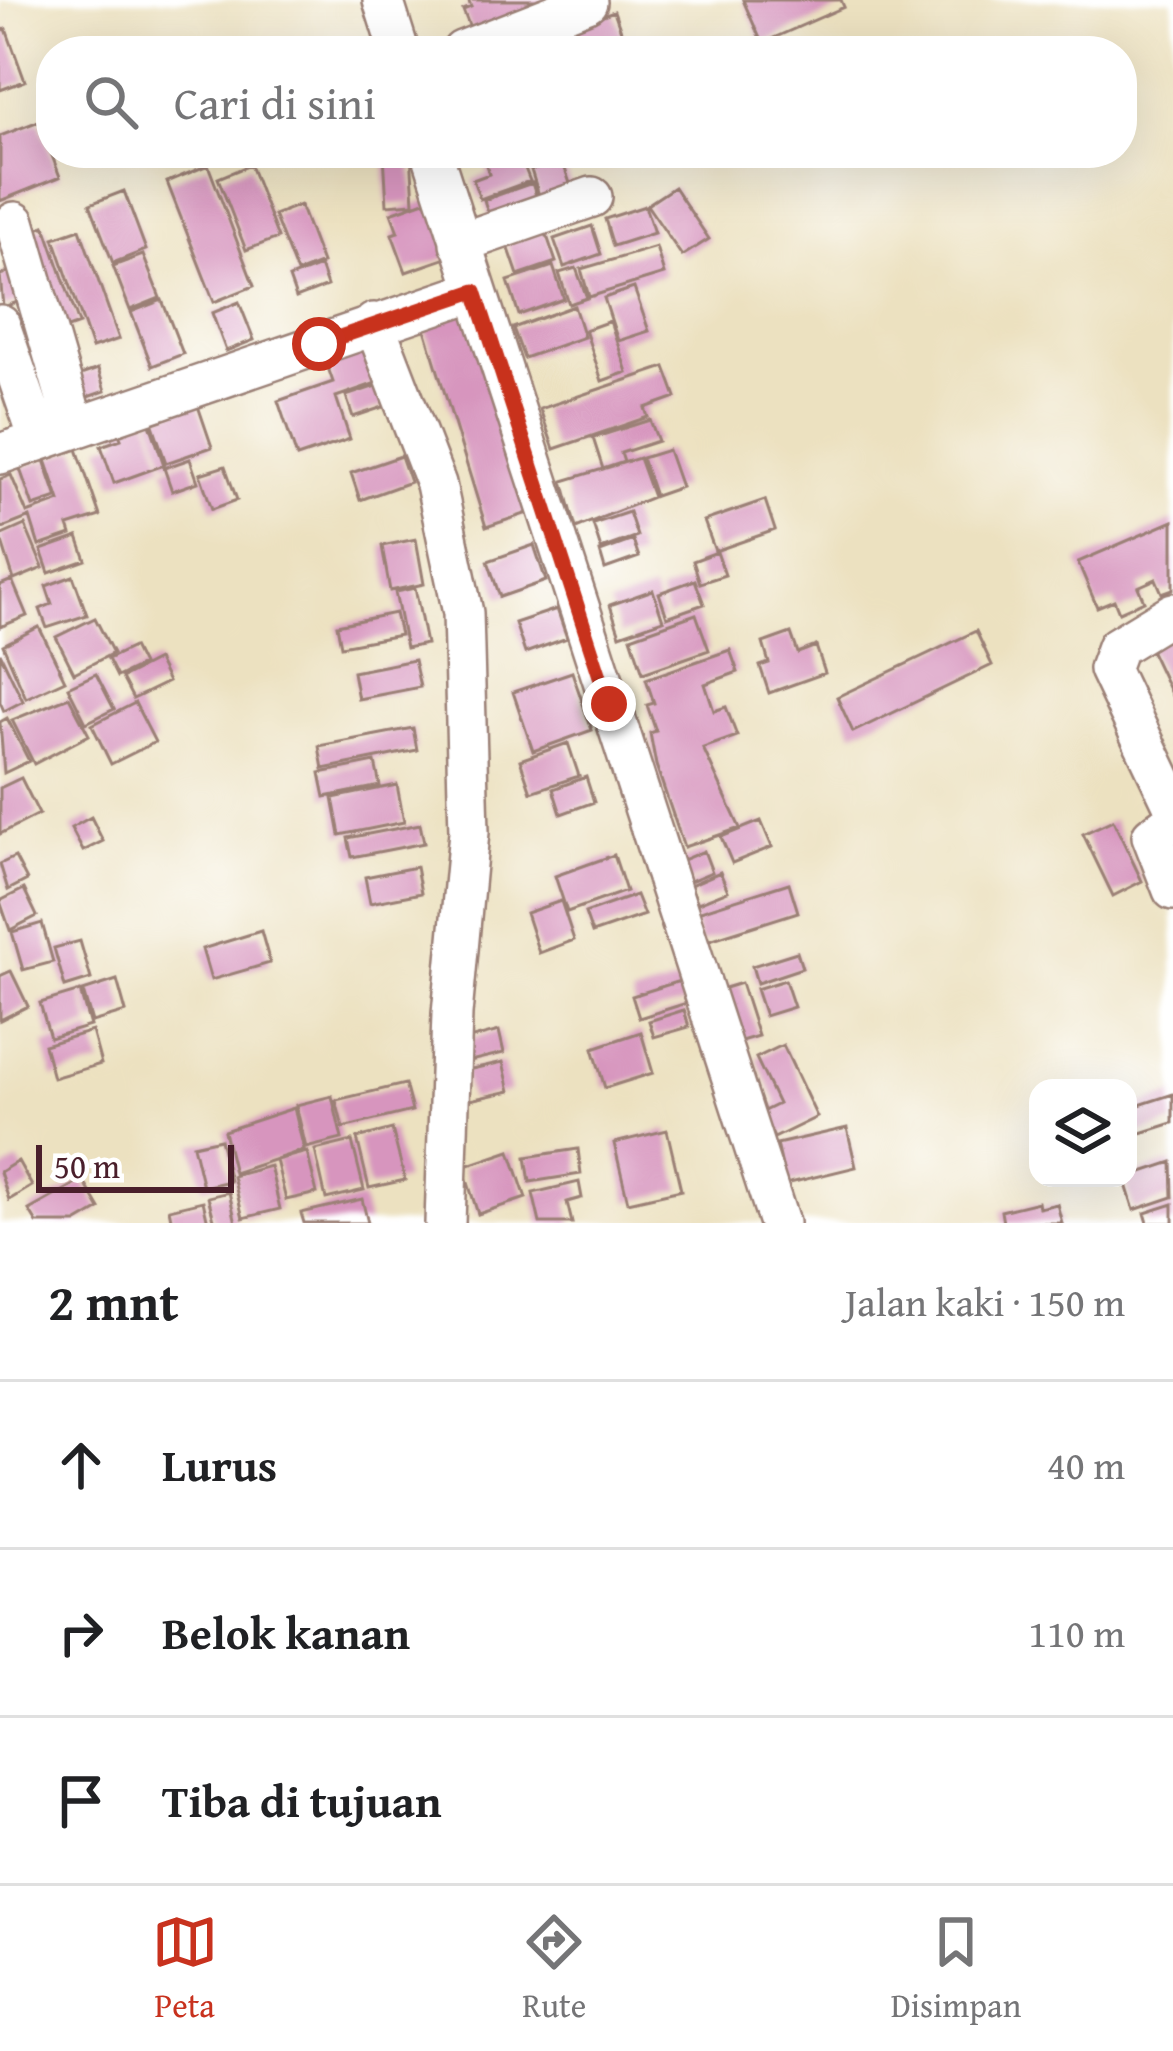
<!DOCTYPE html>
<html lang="id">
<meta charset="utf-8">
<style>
body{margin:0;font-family:"Gentium Book Plus",serif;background:#f6f6f6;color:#202124}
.controls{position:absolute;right:36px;bottom:36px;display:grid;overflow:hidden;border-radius:24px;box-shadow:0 12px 48px #0002}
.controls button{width:108px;height:108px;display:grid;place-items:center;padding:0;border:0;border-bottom:3px solid #e0e0e0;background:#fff;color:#202124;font:60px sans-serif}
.scale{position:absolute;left:36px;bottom:30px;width:198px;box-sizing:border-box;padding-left:12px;border:6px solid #4a1f2b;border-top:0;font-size:33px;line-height:42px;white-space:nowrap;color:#4a1f2b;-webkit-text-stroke:9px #fff;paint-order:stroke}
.stop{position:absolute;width:36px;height:36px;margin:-27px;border:9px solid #c8321e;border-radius:50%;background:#fff}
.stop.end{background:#c8321e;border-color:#fff;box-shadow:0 3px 12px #0008}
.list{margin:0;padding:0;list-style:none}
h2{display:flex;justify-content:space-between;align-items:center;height:156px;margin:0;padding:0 48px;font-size:51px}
h2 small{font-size:39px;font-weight:400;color:#757577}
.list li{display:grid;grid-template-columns:78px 1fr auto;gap:36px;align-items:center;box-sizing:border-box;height:168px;padding:0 48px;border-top:3px solid #e0e0e0}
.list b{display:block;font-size:45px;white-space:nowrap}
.list em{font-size:39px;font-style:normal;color:#757577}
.icon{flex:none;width:66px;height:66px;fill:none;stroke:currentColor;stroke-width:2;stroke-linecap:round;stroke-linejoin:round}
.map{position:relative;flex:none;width:1173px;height:1223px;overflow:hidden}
.search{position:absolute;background:#fff;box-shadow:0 12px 48px #0002;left:36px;right:36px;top:36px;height:132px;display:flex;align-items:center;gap:30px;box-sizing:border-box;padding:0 42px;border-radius:48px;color:#757577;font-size:45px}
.sheet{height:660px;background:#fff}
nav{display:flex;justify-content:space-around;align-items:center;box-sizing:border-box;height:168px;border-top:3px solid #e0e0e0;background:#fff;font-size:33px;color:#757577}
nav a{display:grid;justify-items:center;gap:6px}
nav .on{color:#c8321e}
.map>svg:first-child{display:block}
.building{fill:#d795be}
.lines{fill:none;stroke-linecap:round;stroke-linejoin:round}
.minor-casing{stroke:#9b8076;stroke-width:44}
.minor{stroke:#fff;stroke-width:39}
.route{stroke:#c8321e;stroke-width:15}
</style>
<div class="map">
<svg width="1173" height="1223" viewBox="0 0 1173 1223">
<rect width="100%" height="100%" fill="#fff"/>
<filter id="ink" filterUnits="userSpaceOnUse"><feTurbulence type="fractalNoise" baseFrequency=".00833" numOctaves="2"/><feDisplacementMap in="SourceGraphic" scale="24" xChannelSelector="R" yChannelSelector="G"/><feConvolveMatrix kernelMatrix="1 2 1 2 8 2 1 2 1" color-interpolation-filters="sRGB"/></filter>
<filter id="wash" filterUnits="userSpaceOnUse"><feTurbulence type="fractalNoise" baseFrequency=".004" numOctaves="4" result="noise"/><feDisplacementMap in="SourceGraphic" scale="48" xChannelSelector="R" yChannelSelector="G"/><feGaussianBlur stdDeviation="2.7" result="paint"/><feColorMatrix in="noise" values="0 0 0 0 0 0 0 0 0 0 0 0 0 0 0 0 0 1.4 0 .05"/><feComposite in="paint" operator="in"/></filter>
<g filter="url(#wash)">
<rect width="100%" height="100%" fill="#ece1c0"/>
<g id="blocks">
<path class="building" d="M468,0h103l-96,40 -12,-30 8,-3z
M743,0h98l3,7 -82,36z
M614,11l14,40h-99l-3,-8z
M6,29l19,52 -25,9v-59z
M39,121l21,56 -60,24v-65z
M384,153h27l3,50 -27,2z
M482,153h61v1l-21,7 8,20 -50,18 -7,-19 16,-6z
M562,160l13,38 -32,10 -12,-38z
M208,165l46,121 -40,16 -47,-120z
M250,165l28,73 -32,12 -28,-72z
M532,183l6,19 -48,17 -6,-19z
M674,187l35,52 -27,17 -35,-51z
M124,191l22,59 -33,13 -23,-59z
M433,198l19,58 -46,16 -14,-38 6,-2 -7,-19z
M300,205l22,58 -25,10 -23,-58z
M645,206l9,27 -41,13 -8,-27z
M45,226l34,98 -20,7 -34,-98z
M592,226l9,28 -37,13 -10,-28z
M80,229l39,110 -27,9 -38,-110z
M545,230l11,32 -38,13 -11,-32z
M656,247l8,27 -75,23 -8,-28z
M143,255l17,43 -30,12 -17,-44z
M320,266l7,20 -31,12 -7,-20z
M553,266l11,33 -45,16 -11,-34z
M23,267l10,30 -30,10 -3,-32z
M576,268l11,30 -18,6 -10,-31z
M634,288l15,43 -31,10 -14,-43z
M162,300l21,54 -31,12 -21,-54z
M463,301l68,211 -45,15 -65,-211z
M239,302l15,38 -28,11 -14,-38z
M574,306l10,31 -60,21 -11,-30z
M610,321l17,51 -25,9 -17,-51z
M369,341l13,40 -46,16 14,42 -53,18 -19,-56 55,-19 -9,-26z
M665,367l11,30 -31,11 3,9 -94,32 -14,-40z
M98,369l7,22 -29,10 -7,-22z
M379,385l7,21 -33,11 -7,-21z
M197,403l15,44 -46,16 -15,-44z
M148,418l16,47 -50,18 -13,-37 20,-7 -4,-10z
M650,420l8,21 -37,12 3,9 -21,7 -10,-31z
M77,449l23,67 -32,10 3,9 -32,11 -9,-29 -30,12v-50l11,-4 16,38 33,-12 -14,-41z
M668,450l13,37 -26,9 -13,-38z
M401,456l9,26 -50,18 -9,-27z
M639,458l14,39 -77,31 -13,-47z
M190,459l8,23 -26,9 -8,-23z
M44,460l13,38 -24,8 -13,-37z
M225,466l12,34 -25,9 -12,-35z
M765,500l10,30 -60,21 -11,-30z
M629,512l8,24 -36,13 -8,-25z
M1173,521v68l-11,4 -6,-14 -18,8 6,14 -25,11 -5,-12 -17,7 -19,-45z
M25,525l18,43 -29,12 -14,-44z
M78,537l8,23 -37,13 -8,-23z
M416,539l8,45 -34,7 -8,-45z
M633,540l6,17 -34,12 -5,-17z
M534,545l12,36 -46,16 -12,-36z
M717,552l8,23 -25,8 -7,-22z
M73,576l14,39 -40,13 -7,-19 12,-5 -6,-18z
M12,580l15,36 -27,11v-42z
M695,580l9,24 -37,13 -8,-24z
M415,588l11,56 -20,4 -11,-56z
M653,590l10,30 -43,15 -10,-30z
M557,609l10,29 -42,15 -10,-30z
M395,613l5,22 -59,11 -4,-21z
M696,614l13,36 -66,23 -12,-36z
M95,618l18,35 -39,20 -18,-36z
M1173,626v72l-28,-59z
M39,627l26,53 -39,18 -23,-53z
M976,631l16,34 -139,67 -16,-35z
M791,633l7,20 18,-7 9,27 -56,20 -9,-27 9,-3 -6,-20z
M133,647l9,18 -25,12 -9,-18z
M730,650l8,22 -33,12 9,27 12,-4 11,29 -34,12 37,80 -56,19 -28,-82 -6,-32 6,-2 -9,-26 7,-2 -8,-24z
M0,653l23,48 -19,10 -4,-9z
M157,660l11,22 -35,17 -11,-21z
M414,660l6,27 -62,12 -5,-27z
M572,672l20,58 -59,21 -20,-59z
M96,674l18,35 -28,14 -18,-36z
M69,697l20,38 -55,29 -22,-44z
M135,703l20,39 -44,22 -19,-39z
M7,718l22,43 -25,12 -4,-51z
M413,728l4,22 -94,19 -4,-23z
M568,743l11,33 -48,16 -11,-32z
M375,762l5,24 -55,11 -5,-24z
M586,777l8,25 -33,12 -8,-25z
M21,778l18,36 -39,20v-46z
M397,785l7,37 -64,13 -7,-37z
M91,817l12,24 -20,10 -12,-23z
M1113,820l29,61 -29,15 -30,-62z
M761,821l11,26 -40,16 -11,-26z
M420,824l4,19 -72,14 -4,-19z
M704,851l8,21 -29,12 -8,-21z
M614,855l12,36 -59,21 -12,-36z
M15,857l12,23 -19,10 -8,-26z
M416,867l5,26 -51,10 -5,-26z
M720,872l8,19 -30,12 -8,-18z
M789,883l9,29 -98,31 -9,-29z
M24,889l13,27 -27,14 -10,-29z
M636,895l8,20 -52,18 -7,-20z
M561,901l13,39 -35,13 -13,-40z
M42,923l11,39 -30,8 -11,-38z
M261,931l9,32 -59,17 -9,-31z
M80,941l11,38 -26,8 -11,-39z
M797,952l5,16 -45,15 -5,-17z
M11,971l17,35 -28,14v-44z
M117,980l9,32 -34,10 -9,-31z
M683,980l7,22 -51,16 -7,-22z
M785,980l9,27 -29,9 -9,-27z
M741,983l17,53 -27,8 -16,-53z
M80,991l10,35 -40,12 -10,-35z
M684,1010l5,17 -35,10 -5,-16z
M92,1031l9,33 -48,14 -9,-33z
M499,1031l5,22 -38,9 -5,-21z
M641,1032l12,41 -48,15 -12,-40z
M783,1045l34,72 -43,21 -12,-26 16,-8 -22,-46z
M503,1062l7,29 -40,9 -7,-29z
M405,1084l7,27 -69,17 -7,-28z
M1173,1094v29l-35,11 -8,-26z
M332,1096l10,43 -36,9 -10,-43z
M294,1108l10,42 -70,23 -10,-42z
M847,1128l9,39 -70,17 -9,-40z
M392,1129l13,51 -36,8 -12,-50z
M667,1130l14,60 -53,12 -14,-59z
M220,1139l10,42 -27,6 -10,-42z
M352,1141l12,49 -38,9 -11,-49z
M578,1149l3,25 -51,8 -4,-25z
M510,1151l16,47 -48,16 -15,-47z
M307,1152l10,41 -31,7 -10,-40z
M18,1161l14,25 -23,14 -9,-28z
M1172,1162l1,35 -39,13 -10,-32z
M270,1166l10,43 -37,9 -10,-42z
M83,1180l17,29 -24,14h-39l-8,-13z
M579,1182l3,16 -15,4 5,21h-32l-7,-30z
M229,1192l7,31h-21l-7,-26z
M362,1199l6,24h-64l-3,-10z
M203,1201l5,22h-36l-3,-14z
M1038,1202l1,6 18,-4 5,19h-59l-2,-12z
M1173,1204v19h-25l-3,-10z"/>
</g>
</g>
<g filter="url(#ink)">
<use href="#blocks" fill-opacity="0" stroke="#9b8076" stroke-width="3"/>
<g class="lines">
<g class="minor-casing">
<path id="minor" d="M383,0l16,51
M462,51l125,-49
M432,153l347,1070
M15,222l59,203
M460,243l132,-46
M374,323l62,161 27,129 6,219 -17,182 -7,209
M0,325l39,114
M0,454l475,-163
M1173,613l-56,34 -8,22 64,135
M1173,821l-21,15 21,54"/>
</g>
<use href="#minor" class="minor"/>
</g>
</g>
<g class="lines" filter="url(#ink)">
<path class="route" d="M319,344l156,-53 134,413"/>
</g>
</svg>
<div class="controls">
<button><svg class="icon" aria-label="layers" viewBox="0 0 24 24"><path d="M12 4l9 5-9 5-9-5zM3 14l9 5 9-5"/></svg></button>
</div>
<div class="scale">50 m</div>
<div class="stop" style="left:319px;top:344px"></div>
<div class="stop end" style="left:609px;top:704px"></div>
<div class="search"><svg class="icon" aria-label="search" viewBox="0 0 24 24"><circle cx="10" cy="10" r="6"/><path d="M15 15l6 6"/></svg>Cari di sini</div>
</div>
<section class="sheet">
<h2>2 mnt<small>Jalan kaki · 150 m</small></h2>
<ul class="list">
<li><svg class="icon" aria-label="ahead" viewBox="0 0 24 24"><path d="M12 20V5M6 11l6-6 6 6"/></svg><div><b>Lurus</b></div><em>40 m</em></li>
<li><svg class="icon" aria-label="right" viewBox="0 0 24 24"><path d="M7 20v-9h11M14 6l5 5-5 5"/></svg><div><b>Belok kanan</b></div><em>110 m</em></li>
<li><svg class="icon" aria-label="arrive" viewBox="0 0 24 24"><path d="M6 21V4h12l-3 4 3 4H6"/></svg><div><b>Tiba di tujuan</b></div></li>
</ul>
</section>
<nav>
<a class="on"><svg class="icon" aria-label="map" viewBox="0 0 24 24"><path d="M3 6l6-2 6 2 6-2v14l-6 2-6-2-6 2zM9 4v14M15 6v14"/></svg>Peta</a>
<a><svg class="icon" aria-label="directions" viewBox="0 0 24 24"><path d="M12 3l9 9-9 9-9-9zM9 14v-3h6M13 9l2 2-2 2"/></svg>Rute</a>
<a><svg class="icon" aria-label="saved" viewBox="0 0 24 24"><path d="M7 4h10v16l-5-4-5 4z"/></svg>Disimpan</a>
</nav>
